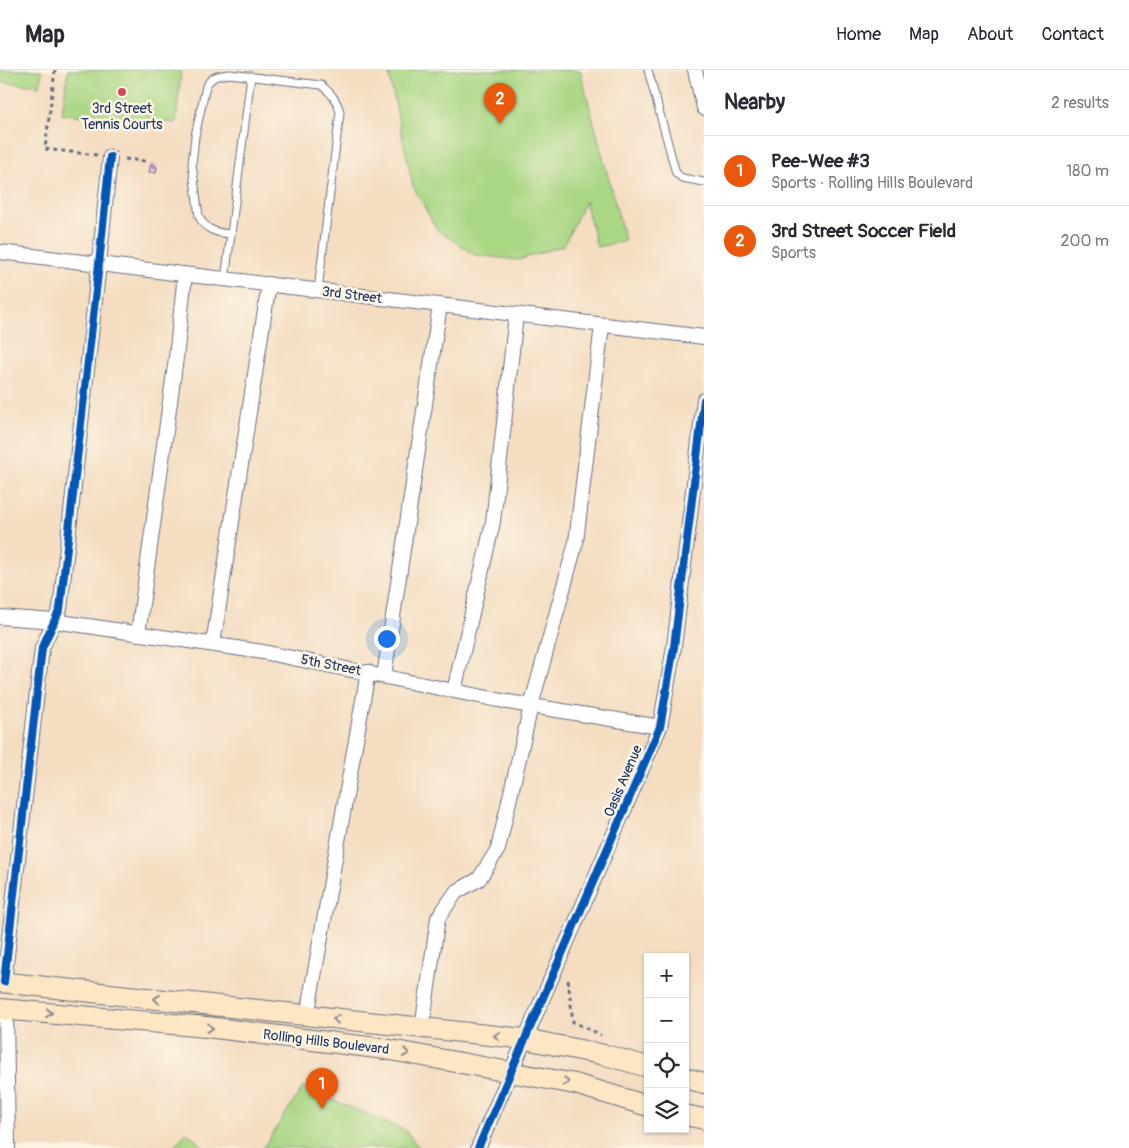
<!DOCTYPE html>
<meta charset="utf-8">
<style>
body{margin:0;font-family:Pangolin,sans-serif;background:#f2f2f3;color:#2b2b33}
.controls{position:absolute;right:15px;bottom:15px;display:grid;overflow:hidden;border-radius:0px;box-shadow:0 1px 4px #0004}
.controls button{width:45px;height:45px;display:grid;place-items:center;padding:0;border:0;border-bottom:1px solid #e1e1e2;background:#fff;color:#2b2b33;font:25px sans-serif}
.you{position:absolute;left:386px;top:568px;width:18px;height:18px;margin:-12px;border:4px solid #fff;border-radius:50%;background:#1a73e8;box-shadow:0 0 0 8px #1a73e833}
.badge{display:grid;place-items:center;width:32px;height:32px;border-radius:50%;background:#ea580c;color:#fff;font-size:16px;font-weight:700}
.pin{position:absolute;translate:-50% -41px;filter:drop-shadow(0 1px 2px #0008)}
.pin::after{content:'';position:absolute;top:26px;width:18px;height:15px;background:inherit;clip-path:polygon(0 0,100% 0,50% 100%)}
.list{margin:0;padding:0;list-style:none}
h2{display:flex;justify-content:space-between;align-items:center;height:65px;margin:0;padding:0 20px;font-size:21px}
h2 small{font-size:16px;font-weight:400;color:#7c7c81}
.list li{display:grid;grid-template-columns:32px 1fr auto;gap:15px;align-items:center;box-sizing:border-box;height:70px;padding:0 20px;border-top:1px solid #e1e1e2}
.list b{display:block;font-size:19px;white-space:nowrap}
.list p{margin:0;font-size:16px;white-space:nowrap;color:#7c7c81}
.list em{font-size:16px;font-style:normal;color:#7c7c81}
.icon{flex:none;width:28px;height:28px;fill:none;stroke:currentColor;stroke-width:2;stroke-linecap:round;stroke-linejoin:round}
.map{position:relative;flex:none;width:704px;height:1078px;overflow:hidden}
header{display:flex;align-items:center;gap:30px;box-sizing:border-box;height:70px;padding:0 25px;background:#fff;border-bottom:1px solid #e1e1e2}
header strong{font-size:24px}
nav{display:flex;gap:28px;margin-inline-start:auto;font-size:18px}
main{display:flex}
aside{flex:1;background:#fff}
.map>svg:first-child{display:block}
.green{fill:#aad784;stroke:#628371}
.building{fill:#cc9adc}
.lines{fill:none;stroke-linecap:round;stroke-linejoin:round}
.lane-casing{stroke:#676c81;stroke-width:9}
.street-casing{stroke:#676c81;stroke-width:16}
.secondary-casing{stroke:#676c81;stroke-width:22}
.path{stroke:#676c81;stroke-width:3;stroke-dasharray:4 4;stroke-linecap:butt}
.lane{stroke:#fff;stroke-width:7}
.street{stroke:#fff;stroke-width:14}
.secondary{stroke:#fce6c4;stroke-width:20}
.cycleway-casing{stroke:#fcf5e5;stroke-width:11}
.cycleway{stroke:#0057b8;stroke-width:8}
.oneway{stroke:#8c8a91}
.poi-dot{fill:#d1495b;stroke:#fcf5e5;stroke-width:2}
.labels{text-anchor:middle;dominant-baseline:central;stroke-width:5;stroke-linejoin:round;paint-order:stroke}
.poi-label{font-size:14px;fill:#1b2f5e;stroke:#fcf5e5}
.street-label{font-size:14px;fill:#1b2f5e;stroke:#fcf5e5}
</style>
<header>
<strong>Map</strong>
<nav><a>Home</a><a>Map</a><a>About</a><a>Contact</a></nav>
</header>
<main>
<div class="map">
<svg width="704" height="1078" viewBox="0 0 704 1078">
<rect width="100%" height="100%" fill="#fcf5e5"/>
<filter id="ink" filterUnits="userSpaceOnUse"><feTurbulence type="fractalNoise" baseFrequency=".02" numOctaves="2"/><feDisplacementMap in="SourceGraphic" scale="10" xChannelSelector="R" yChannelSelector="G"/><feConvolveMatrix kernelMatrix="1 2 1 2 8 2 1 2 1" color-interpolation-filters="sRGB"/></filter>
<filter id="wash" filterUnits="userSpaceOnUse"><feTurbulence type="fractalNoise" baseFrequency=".0096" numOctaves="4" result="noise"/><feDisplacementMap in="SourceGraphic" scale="20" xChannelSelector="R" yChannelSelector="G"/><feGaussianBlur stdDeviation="1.12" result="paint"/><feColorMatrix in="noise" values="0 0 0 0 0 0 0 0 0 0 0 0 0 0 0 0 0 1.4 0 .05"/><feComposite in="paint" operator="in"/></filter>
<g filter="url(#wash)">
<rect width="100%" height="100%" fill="#f4ddc1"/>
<path class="green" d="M0,0h42l-2,16 -40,-4z
M68,0h113l-5,53 -114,-9z
M388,0h192l45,171 -28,6 -12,-46 -21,44 -45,15 -44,-5 -38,-25 -24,-44z
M303,1017l103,44 13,17h-156z
M187,1062l17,16h-31z"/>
<g id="blocks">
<path class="building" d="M151,94l6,3 -1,6 -7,-1z"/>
</g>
</g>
<g filter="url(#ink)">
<use href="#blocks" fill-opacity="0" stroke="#676c81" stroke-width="1"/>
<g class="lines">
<g class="lane-casing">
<path id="lane" d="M648,0l28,103 6,5 22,4
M231,164l20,-158
M225,209l6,-45c-15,-1 -26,-4 -32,-18l-7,-52 3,-28 11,-50c6,-10 12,-11 24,-12l91,11c10,8 16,15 19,27l-22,178"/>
</g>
<g class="street-casing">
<path id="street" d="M695,0l9,38
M0,182l704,85
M0,547l54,4 209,31 245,50 152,25
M138,564l38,-276 9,-84
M213,574l56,-360
M384,606l56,-371
M454,621l39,-169 23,-207
M4,912l38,-334 18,-39 39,-345 11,-107
M6,939l2,139
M307,946l61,-344
M422,958l16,-110 18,-26 23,-13 19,-30 33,-143 45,-164 26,-217
M478,1078l182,-421 14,-80 30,-247"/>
</g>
<g class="secondary-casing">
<path id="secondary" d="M0,912l525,57 80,16 43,12
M0,939l207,18 178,22 190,35 73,22
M685,1008l19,5
M685,1045l19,4"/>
</g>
<path class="path" d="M55,0l-10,79 52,6
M125,89l20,2
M568,910l5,42 28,13"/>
<use href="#lane" class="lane"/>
<use href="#street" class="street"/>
<use href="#secondary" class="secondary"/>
<g class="cycleway-casing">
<path id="cycleway" d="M4,912l38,-334 18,-39 39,-345 11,-107
M478,1078l182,-421 14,-80 30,-247"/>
</g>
<use href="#cycleway" class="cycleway"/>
</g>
<defs><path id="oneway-chevron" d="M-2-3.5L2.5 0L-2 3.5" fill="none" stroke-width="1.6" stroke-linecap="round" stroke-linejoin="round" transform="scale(1.25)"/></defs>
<g class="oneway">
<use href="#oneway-chevron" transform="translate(157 929) rotate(-174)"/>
<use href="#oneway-chevron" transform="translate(49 943) rotate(5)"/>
<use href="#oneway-chevron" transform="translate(336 949) rotate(-174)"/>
<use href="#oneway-chevron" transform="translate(210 958) rotate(6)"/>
<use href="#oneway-chevron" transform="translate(497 966) rotate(-174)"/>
<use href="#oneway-chevron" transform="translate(406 983) rotate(10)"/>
<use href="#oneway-chevron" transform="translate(566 1012) rotate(11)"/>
</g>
</g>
<circle class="poi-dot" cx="122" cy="22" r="5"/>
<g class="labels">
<g class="poi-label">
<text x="122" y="38">3rd Street<tspan x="122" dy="16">Tennis Courts</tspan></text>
</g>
<g class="street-label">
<text transform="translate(352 225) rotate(7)">3rd Street</text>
<text transform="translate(331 595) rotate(11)">5th Street</text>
<text transform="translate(623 711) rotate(-67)">Oasis Avenue</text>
<text transform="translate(326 972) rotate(7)">Rolling Hills Boulevard</text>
</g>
</g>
</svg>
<div class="controls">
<button>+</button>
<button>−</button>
<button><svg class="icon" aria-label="locate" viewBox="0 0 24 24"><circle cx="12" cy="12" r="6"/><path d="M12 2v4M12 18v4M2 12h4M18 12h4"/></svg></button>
<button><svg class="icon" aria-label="layers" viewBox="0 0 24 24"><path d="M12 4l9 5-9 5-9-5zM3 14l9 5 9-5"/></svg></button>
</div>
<div class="you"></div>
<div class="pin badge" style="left:322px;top:1039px">1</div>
<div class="pin badge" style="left:500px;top:54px">2</div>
</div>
<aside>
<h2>Nearby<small>2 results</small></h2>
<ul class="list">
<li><span class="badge">1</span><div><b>Pee-Wee #3</b><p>Sports · Rolling Hills Boulevard</p></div><em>180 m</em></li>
<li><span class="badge">2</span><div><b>3rd Street Soccer Field</b><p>Sports</p></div><em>200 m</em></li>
</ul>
</aside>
</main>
